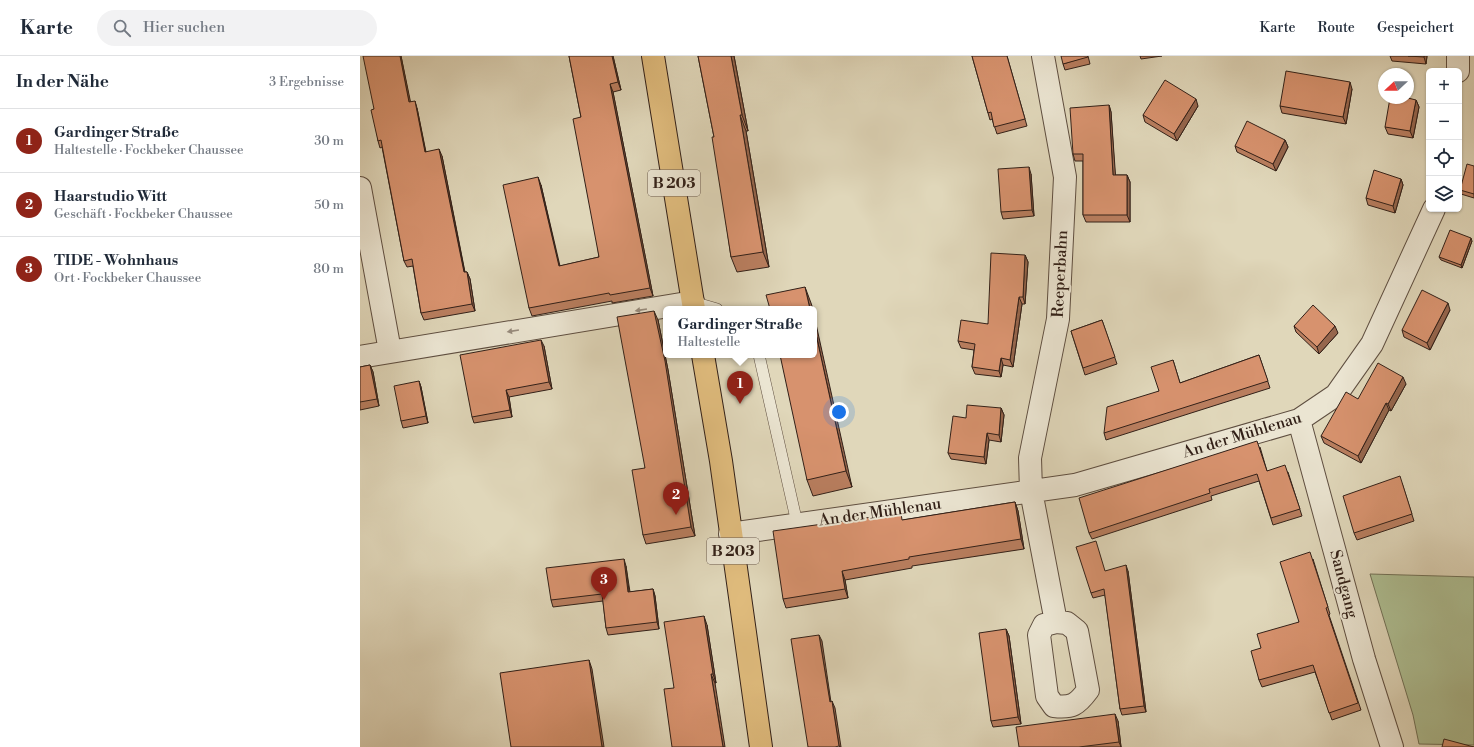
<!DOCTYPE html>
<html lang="de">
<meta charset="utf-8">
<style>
body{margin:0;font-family:"Libre Bodoni",serif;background:#f2f2f3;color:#1f2937}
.controls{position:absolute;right:12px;top:12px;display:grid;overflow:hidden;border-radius:6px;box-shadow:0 1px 3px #0004}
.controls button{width:36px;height:36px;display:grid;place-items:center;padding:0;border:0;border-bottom:1px solid #e0e1e3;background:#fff;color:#1f2937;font:20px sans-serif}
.compass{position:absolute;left:1018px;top:12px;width:36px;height:36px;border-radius:50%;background:#fff;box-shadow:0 1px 3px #0004;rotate:248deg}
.you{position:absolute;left:479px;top:356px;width:14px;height:14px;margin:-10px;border:3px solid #fff;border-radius:50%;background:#1a73e8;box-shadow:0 0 0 6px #1a73e833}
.badge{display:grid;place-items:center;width:26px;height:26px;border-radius:50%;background:#8f2418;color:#fff;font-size:13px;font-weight:700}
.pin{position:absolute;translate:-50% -33px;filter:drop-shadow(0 1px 2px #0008)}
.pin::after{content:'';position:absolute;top:21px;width:14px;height:12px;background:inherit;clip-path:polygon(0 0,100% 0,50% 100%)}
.popup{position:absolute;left:303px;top:250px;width:154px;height:52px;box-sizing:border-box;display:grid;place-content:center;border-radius:6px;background:#fff;filter:drop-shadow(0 1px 3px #0005);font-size:13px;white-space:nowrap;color:#747a83}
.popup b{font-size:15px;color:#1f2937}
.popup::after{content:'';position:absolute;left:50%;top:100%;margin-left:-8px;border:8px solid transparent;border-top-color:#fff}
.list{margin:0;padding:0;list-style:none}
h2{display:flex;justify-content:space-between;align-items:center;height:52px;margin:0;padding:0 16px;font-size:17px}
h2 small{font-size:13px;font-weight:400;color:#747a83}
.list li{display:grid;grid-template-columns:26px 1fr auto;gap:12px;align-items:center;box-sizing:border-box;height:64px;padding:0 16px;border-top:1px solid #e0e1e3}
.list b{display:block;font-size:15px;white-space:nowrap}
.list p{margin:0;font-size:13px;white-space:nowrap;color:#747a83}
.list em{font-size:13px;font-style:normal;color:#747a83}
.icon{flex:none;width:22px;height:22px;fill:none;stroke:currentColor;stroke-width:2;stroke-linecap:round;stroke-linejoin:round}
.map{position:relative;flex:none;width:1114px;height:691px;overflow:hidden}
header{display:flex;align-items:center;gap:24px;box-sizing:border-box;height:56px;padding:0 20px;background:#fff;border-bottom:1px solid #e0e1e3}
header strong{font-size:19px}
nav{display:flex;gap:22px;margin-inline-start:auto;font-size:14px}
.search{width:280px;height:36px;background:#f2f2f3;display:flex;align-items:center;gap:10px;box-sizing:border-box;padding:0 14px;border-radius:22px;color:#747a83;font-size:15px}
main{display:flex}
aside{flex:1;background:#fff}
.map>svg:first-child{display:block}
.green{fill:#aebf93;stroke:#707056}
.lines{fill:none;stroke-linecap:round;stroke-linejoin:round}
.lane-casing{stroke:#5e4e40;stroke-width:12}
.street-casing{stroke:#5e4e40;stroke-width:24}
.primary-casing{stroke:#322018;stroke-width:24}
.lane{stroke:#ebe5d2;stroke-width:11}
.street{stroke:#ebe5d2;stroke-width:22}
.primary{stroke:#e0bc7d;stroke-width:22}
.wall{fill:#b97e5f;stroke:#322018}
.shaded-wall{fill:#96664d;stroke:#322018}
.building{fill:#d7926e;stroke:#322018}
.oneway{fill:#988c7e}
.labels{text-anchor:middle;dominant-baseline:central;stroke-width:4;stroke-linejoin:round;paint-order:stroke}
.shield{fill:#ebe5d2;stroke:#6a5b50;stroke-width:1}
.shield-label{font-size:15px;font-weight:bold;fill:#322018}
.street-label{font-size:16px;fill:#322018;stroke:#ebe5d2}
</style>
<header>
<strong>Karte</strong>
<div class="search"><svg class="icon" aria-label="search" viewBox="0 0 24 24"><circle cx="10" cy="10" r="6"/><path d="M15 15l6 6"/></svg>Hier suchen</div>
<nav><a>Karte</a><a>Route</a><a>Gespeichert</a></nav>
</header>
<main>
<aside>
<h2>In der Nähe<small>3 Ergebnisse</small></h2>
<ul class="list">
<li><span class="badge">1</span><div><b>Gardinger Straße</b><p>Haltestelle · Fockbeker Chaussee</p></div><em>30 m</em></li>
<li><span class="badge">2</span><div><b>Haarstudio Witt</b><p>Geschäft · Fockbeker Chaussee</p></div><em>50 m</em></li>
<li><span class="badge">3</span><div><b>TIDE - Wohnhaus</b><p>Ort · Fockbeker Chaussee</p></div><em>80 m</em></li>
</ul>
</aside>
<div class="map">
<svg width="1114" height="691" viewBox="0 0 1114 691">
<rect width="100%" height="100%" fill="#e0d7ba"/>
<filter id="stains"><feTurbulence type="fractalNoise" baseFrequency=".005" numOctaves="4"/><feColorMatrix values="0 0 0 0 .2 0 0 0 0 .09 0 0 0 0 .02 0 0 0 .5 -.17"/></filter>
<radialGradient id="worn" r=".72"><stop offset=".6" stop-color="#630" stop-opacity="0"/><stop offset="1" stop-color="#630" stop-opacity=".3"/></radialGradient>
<path class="green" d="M1010,518l104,3v168l-55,-1 -6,-29z"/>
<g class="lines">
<g class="lane-casing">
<path id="lane" d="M333,246l24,7
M399,299l38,168"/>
</g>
<g class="street-casing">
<path id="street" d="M683,0l22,121 -7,142 -28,139 1,33 25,131
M1098,15v-15
M0,132l30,163
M0,301l333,-55
M939,364l65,239 28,88
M370,478l345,-49 224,-65 37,-25 36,-51 62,-135
M696,566l11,1 10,8 11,59c-11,15 -16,18 -34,16l-7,-10 -8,-61 5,-10z"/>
</g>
<g class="primary-casing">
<path id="primary" d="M293,0l41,253
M343,299l18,106 40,286"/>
</g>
<use href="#lane" class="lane"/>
<use href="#street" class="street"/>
<use href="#primary" class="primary"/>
</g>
<path class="wall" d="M41,0l9,46 7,6 9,44 16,4 23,116h2l3,7 5,32 -51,9 -3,-7 -8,-47 -6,1 -3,-6 -22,-114 -2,1 -2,-7 -4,-32z
M209,0h44l8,34 -8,2 40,204 -41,7v-2l-80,15 -3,-8 12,-123 19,81 39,-9 -18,-140z
M338,0h36l14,75h-2l23,136 -32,5 -6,-15 -17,-120z
M612,0h35l20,70 -30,8 -5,-15 -2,1 -2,-7z
M728,0l2,8 -25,6 -2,-6z
M780,0h22l-21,3z
M1030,0h37l-1,8 -34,-3z
M992,33l-6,35 -64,-11 -2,-7z
M1056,44l3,7 -6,31 -25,-4 -3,-7z
M749,49l2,7 4,63h12l3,7v40h-44l-3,-7v-54h-8l-2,-7z
M838,50l-21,35 -32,-19 -2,-7z
M925,84l3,7 -12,24 -39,-19 -2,-6z
M1114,110v32l-13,-4 -1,-4z
M671,118l3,42 -31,3 -2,-7z
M1041,123l2,6 -8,28 -27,-8 -2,-7z
M1112,185l-10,27 -21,-8 -2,-3z
M665,199l3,7 -3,42h-3l-9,63 -10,-2 -2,12 -26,-3 -3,-7 2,-17 -13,-2 -3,-7 30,-17z
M1090,254l-20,40 -26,-13 -2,-7z
M298,264l10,50 27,166 -49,8 -3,-9 2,-67z
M742,264l15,44 -32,11 -14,-44z
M934,270l44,7 -19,21 -23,-22z
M184,290l8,43 -43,8 3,20 -38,6 -2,-6z
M454,299l38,132 -39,9 -6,-16z
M899,299l11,33 -164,52 -2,-7 55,-42 14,-31 7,23z
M10,309l3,7 6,34 -19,4v-43z
M59,325l2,6 7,36 -25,5 -2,-7z
M1046,328l-15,27 -2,-1 -28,53 -37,-20 -3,-7 37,-37z
M641,352l3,7 -3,27 -12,-2 -3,24 -35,-5 -3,-6 18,-35z
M900,391l7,24 21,1 14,44 -29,9 -14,-44 -48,15 1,4 -120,39 -3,-6z
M1042,427l12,38 -57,19 -3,-7z
M655,446l3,9 6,38 -112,17v2l-67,12 3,18 -62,10 -3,-9 120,-79z
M953,503l17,55 -1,1 32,95 -29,10 -17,-48 -53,15 -3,-7 2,-32 38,-26z
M266,510l4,26 23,-3 2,7 4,33 -51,6 -2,-7 -3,-27 -50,6 -2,-7z
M746,515h22l18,141 -24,3 -2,-6 -15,-114 -12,3 -2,-5z
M347,569l9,58 -42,5z
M646,573l3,7 12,88 -28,3 -2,-6z
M758,665l3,26h-102z"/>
<path class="shaded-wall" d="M40,0h1l11,53 -3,-7z
M252,0h1l8,34 -3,-8z
M371,0h3l14,75 -6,-16z
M1064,0h3l-1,8 -2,-7z
M990,26l2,7 -6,35 -3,-7z
M250,28l3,8 40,204 -3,-8z
M836,43l2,7 -21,35 -3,-7z
M1056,44l3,7 -6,31 -3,-7z
M55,45l2,7 10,51 -2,-7z
M749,49l2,7 5,70 -3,-7z
M380,59l6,16 23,136 -6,-15z
M925,84l3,7 -12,24 -3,-7z
M79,93l3,7 24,123 -2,-7z
M669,111l2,7 3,42 -2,-6z
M767,119l3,7v40l-3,-7z
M178,121l3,8 20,89 -2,-8z
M1041,123l2,6 -8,28 -2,-7z
M1111,182l1,3 -10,27 -1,-3z
M665,199l3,7 -3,42 -2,-7z
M107,216l3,7 5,32 -3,-7z
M445,231l6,16 2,6h-3z
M659,241l3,7 -9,63 -3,-7z
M1088,247l2,7 -20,40 -3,-7z
M294,255l4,9 10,50 27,166 -4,-9z
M454,259l38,172 -6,-16 -32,-146z
M975,270l3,7 -19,21 -2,-7z
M181,284l3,6 8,43 -3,-7z
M641,302l2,7 -2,12 -2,-6z
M10,309l3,7 6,34 -2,-7z
M1043,321l3,7 -15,27 -3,-7z
M59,325l2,6 7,36 -2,-7z
M146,334l3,7 3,20 -2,-7z
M1026,347l3,7 -28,53 -3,-7z
M641,352l3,7 -3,27 -2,-7z
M627,377l2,7 -3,24 -2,-7z
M655,446l3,9 6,38 -3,-10z
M264,503l2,7 4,33 -2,-7z
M766,509l2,6 18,141 -2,-6z
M482,515l3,9 3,18 -3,-9z
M293,533l2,7 4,33 -2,-7z
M344,560l3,9 9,58 -3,-9z
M646,573l3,7 12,88 -3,-7z
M459,579l3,6 10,68 -2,-7z
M229,604l3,9 12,78h-2z
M351,618l4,9 10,64h-2z
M472,645l3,7 6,39h-1l-1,-1z
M755,658l3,7 3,26 -2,-5z"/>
<path class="building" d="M3,0h37l9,46 6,-1 10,51 14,-3 25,123h3l5,32 -51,9 -9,-54 -8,2 -23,-121 -3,1 -7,-31 3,-1z
M209,0h43l6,26 -8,2 40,204 -40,7 -1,-2 -80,15 -26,-123 35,-8 21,89 40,-9 -26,-138 8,-2z
M338,0h33l11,59h-2l23,137 -32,5 -19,-120h2z
M612,0h35l18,63 -31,8 -3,-15 -3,1z
M701,0h26l1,1 -25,7z
M1048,0h16v1z
M926,15l64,11 -7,35 -63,-11z
M805,24l31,19 -22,35 -31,-19z
M1030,42h18l8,2 -6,31 -25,-4z
M749,49l4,70h14v40h-44v-61h-10l-3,-46z
M887,65l38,19 -12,24 -38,-18z
M1107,108l7,2v28l-14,-4z
M669,111l3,43 -31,2 -3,-43z
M1014,114l27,9 -8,27 -27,-8z
M1090,174l21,8 -10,27 -22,-8z
M631,197l34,2 -2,42h-4l-9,63 -9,-2 -2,13 -27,-4 3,-23 -17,-3 3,-21 27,4z
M445,231l5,22h-40l-4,-14z
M1062,234l26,13 -21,40 -25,-13z
M953,249l22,21 -18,21 -23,-21z
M294,255l11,50 26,166 -48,8 -11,-65 13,-2 -28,-151z
M742,264l13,37 -32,11 -12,-37z
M454,269l32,146 -39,9 -27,-125h34z
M181,284l8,42 -43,8 4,20 -38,7 -12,-62z
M899,299l9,26 -164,52 3,-26 52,-16 -8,-24 22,-7 7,23z
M1018,307l25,14 -15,27 -2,-1 -28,53 -37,-20 25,-44 12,7z
M10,309l7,34 -17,3v-35z
M59,325l7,35 -25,5 -7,-35z
M607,349l34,3 -2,27 -12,-2 -3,24 -36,-4 5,-37 13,2z
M897,385l10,30 18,-6 15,44 -29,9 -14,-44 -48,15 1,4 -121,40 -10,-35z
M1040,420l12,38 -58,19 -11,-37z
M655,446l6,37 -112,18v2l-67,12 3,18 -62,10 -10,-68 128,-18 1,7z
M736,485l9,30 21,-6 18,141 -24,3 -16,-120 -13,4 -15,-46z
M950,496l18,55 -2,1 32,95 -29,10 -16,-48 -54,15 -8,-29 10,-3 -4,-14 42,-12 -19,-60z
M264,503l4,33 25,-3 4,33 -51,6 -4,-34 -51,6 -5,-32z
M344,560l9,58h-2l12,73h-51l-8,-58 10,-1 -10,-66z
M646,573l12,88 -27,4 -12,-88z
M459,579l11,67 2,-1 7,45 -4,1h-27l-17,-108z
M229,604l13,87h-91l-11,-74z
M755,658l4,28 -40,5h-60l-3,-20z
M1084,683l30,8h-32z"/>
<defs><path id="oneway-solid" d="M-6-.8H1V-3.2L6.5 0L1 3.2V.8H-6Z"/></defs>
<g class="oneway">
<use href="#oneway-solid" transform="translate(281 254) rotate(171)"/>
<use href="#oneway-solid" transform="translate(153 275) rotate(171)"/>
</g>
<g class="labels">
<g class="shield">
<rect x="288" y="114" width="52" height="26" rx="3"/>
<rect x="347" y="482" width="52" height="26" rx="3"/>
</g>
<g class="shield-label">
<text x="314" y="127">B 203</text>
<text x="373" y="495">B 203</text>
</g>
<g class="street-label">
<text transform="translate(700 218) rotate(-87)">Reeperbahn</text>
<text transform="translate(882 379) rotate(-17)">An der Mühlenau</text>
<text transform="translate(520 456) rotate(-8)">An der Mühlenau</text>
<text transform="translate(984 528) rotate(75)">Sandgang</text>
</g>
</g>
<rect width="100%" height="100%" filter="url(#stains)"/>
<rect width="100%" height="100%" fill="url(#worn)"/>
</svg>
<div class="controls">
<button>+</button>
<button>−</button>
<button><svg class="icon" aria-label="locate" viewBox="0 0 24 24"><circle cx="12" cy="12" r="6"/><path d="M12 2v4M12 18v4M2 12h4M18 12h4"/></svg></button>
<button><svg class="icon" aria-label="layers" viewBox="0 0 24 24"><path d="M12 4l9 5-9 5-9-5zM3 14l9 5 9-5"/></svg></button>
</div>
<svg class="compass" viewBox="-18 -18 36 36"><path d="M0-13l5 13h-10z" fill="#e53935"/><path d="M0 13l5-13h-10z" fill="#747a83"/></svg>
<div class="you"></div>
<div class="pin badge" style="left:380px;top:348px">1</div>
<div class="popup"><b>Gardinger Straße</b>Haltestelle</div>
<div class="pin badge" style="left:316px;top:459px">2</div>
<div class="pin badge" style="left:244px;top:544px">3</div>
</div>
</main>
